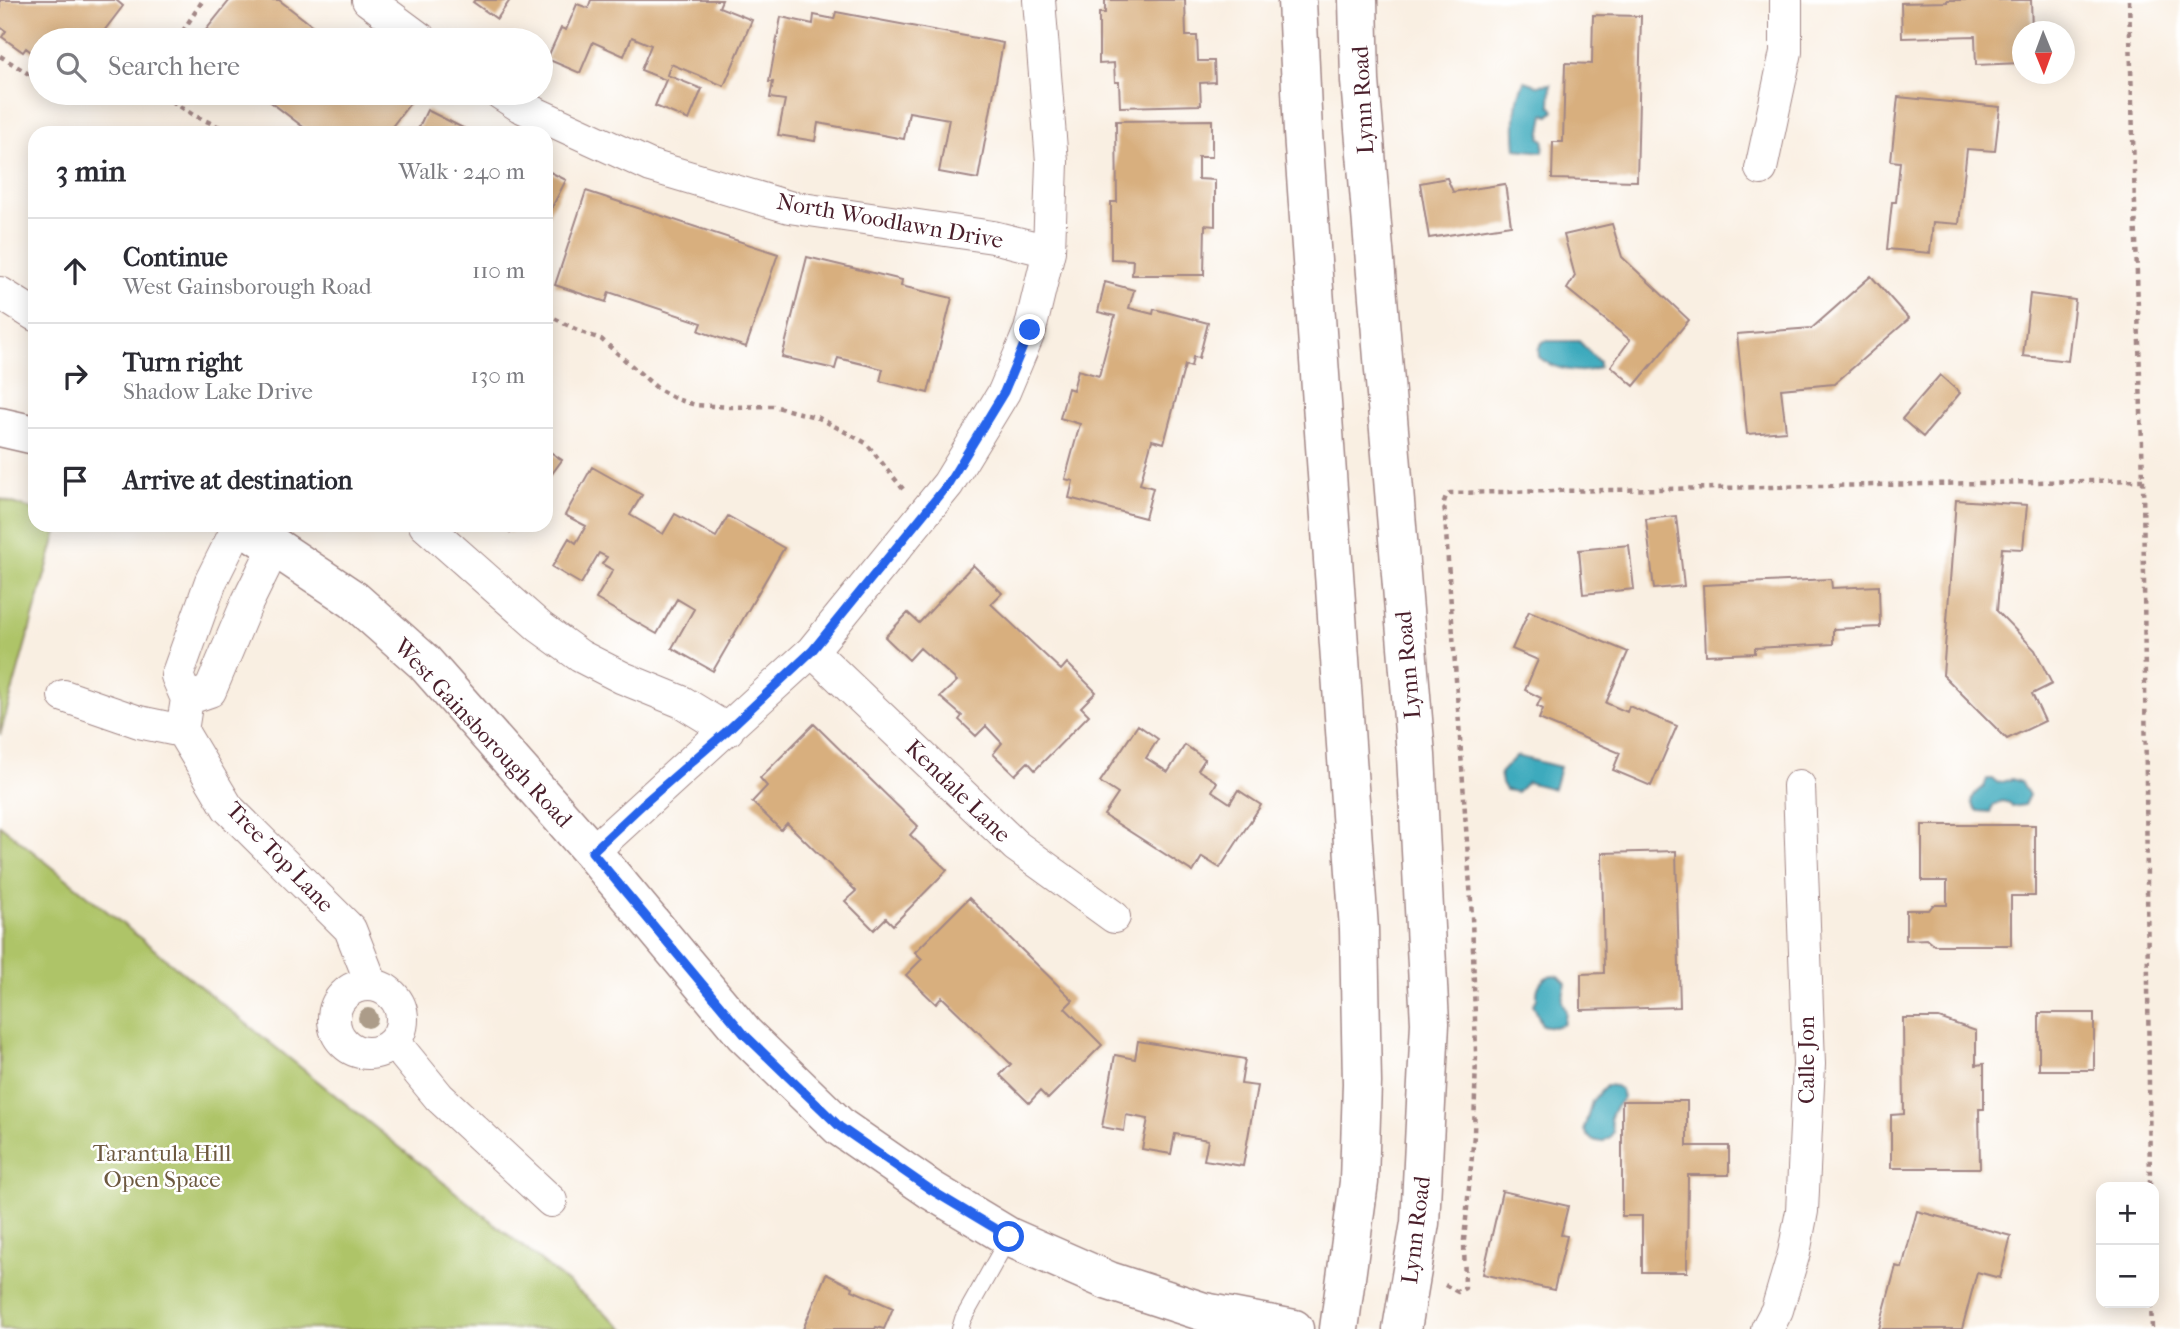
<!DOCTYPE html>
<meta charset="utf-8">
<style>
body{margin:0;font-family:"IM FELL French Canon",serif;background:#f7f7f7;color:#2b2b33}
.controls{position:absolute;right:21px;bottom:21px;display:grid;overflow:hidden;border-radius:14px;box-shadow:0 4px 18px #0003}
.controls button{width:63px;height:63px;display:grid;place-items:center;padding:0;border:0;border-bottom:2px solid #e1e1e2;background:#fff;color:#2b2b33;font:35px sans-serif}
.compass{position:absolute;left:2012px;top:21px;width:63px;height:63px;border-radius:50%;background:#fff;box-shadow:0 4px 18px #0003;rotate:179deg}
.stop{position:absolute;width:21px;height:21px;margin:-16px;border:5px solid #2563eb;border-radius:50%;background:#fff}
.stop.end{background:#2563eb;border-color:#fff;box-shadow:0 2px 7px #0008}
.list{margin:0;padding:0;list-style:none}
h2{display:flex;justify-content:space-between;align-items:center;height:91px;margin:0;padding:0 28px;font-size:30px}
h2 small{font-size:23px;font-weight:400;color:#7c7c81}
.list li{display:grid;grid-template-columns:46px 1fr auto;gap:21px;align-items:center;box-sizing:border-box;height:105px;padding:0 28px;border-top:2px solid #e1e1e2}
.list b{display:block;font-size:26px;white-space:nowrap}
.list p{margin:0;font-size:23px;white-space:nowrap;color:#7c7c81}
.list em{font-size:23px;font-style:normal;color:#7c7c81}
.icon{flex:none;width:38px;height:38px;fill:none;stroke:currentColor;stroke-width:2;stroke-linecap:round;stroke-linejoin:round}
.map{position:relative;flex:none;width:2180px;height:1329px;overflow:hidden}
.search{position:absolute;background:#fff;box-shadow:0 4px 18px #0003;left:28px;top:28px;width:525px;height:77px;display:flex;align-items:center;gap:18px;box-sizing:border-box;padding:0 24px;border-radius:38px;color:#7c7c81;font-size:26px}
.panel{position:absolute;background:#fff;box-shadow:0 4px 18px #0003;left:28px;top:126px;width:525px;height:406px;border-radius:21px}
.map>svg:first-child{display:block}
.green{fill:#aec468;stroke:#7c724a;stroke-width:2}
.water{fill:#3daabd;stroke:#446474;stroke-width:2}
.building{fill:#d8af7e}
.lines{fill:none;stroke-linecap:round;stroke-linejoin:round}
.lane-casing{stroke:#a28786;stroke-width:18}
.street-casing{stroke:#a28786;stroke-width:34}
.secondary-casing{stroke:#a28786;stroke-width:41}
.path{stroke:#a28786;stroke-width:4.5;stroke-dasharray:5 5;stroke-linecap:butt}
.lane{stroke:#fff;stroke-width:16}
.street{stroke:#fff;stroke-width:32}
.secondary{stroke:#fff;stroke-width:38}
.tree{fill:#ac9c89}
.route{stroke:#2563eb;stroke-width:9}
.labels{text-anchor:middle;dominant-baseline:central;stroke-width:5;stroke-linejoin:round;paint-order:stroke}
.street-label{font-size:23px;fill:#4a1f2b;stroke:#fff}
.park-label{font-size:23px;fill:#6d5940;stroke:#fff}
</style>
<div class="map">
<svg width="2180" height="1329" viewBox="0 0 2180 1329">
<rect width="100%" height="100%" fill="#fff"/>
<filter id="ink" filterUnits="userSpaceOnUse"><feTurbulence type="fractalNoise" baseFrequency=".0143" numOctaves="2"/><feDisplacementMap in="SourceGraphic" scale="14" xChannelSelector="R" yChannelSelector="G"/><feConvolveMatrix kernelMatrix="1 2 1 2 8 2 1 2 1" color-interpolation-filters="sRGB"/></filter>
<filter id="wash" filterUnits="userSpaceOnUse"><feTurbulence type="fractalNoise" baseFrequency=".00686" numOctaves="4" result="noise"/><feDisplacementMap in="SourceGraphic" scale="28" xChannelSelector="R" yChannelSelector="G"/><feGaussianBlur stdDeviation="1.57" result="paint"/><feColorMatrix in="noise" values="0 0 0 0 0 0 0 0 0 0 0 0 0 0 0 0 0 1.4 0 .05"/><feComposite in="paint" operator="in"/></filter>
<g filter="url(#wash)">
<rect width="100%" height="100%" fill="#f9efe2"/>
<path class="green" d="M0,499l35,11v15h24l-59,210z
M0,825l625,504h-625z"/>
<path class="water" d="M1525,81l12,4 14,-1 -1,21 4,6 -5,5 -5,-2 -4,24 4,2 -1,12 -27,-3c-2,-22 -3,-48 9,-68z
M1544,341h35l20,21v5c-16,9 -47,2 -60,-10 -1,-8 -1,-11 5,-16z
M1516,756l44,11 -6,22 -27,-7 -10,10 -11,-2 -4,-7 -2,-10z
M1987,779h6l5,4 14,-4 9,3 8,13 -5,10 -12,2 -2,-4 -8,-2 -8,4 -4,7 -12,-1c-11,-10 -4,-19 6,-24z
M1552,975l7,1 7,7 -4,18 4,11 -2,12 -10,3 -12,-2 -9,-21 4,-5c-1,-12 3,-20 15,-24z
M1607,1085l8,1 6,4 2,8 -9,12 -4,9 3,13 -3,5 -8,5c-8,-1 -16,-4 -18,-13l8,-28z"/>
<g id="blocks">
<path class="building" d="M0,0h116l7,6 -26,34h-57v19l-14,-11 -3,4 -21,-15 4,-6 -6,-4z
M230,0h49l52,40h-133z
M475,0h35l-13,19 -24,-17z
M591,0h131l-3,7 33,13 -28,66 -53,-22 -4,11 35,14 -13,31 -34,-14 11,-26 -25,-10 10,-25 -19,-8 -8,19 -31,-14 -13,31 -33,-14 14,-31 5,2 11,-26 11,4z
M1105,0h80l1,36h11l1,25h16l1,21 -15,1 1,22 -81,2 -1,-25h-4l-1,-19 -15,1v-51h6z
M1947,0h84l1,32h-10v5h-3l1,26 -44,2 -1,-29 -73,2 -1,-35 46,-1z
M836,12l167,31 -25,136 -39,-7 10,-53 -40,-7 -5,27 -86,-16 -3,18 -37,-6 7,-35 -15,-2 3,-16h-4l12,-65 32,7 1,-9 20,4z
M1593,15l48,1 -4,165 -85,-2 1,-37h10l2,-79 27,1z
M259,93h140l12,9 -24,31h-76z
M1898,97l102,10 -5,44 -28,-2 -8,75 -26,-2 -3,31 -43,-4 5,-47h4l4,-40 -9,-1z
M427,110l46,23h-57z
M1212,120v37h-14v22l17,1v46l-10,-1 -1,50h-72l1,-15 -22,-1v-57h6l-1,-81z
M546,170l20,10 -20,39z
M1447,178l6,14 52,-8 6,41 -82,13 -9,-55z
M586,191l192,63 -32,93 -47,-16 3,-8 -93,-31 -3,10 -51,-17z
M1612,224l10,33 67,63 -55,66 -23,-20 19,-26 -63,-51 8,-13 -11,-41z
M807,257l95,23 -1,6 51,12 -24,95 -48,-12 3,-12 -45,-11 -3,11 -53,-12z
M1871,276l38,43 -75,65 -53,5 5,42 -39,3 -10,-100 75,-6z
M1105,282l29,8 -5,18 24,6 1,-5 54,14 -9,35 -6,-1 -2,10 -6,-2 -21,78 -12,-3 -12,44 13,4 -8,30 -76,-20 4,-17 -8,-2 15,-55 -20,-6 8,-30 5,2 5,-20 21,6 16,-60 -17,-4z
M2030,294l45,6 -7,61 -45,-5z
M1940,375l20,18 -37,44 -21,-18z
M546,449l16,11 -16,22z
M592,467l50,28 -12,20 33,19 12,-20 41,23 12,-21 56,32 -71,123 -41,-23 22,-39 -17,-10 -20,35 -61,-35 17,-29 -11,-6 5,-7 -8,-4 -18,31 -29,-17 17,-29 7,5 10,-17 -21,-11z
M1956,500l71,5 -4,44 -21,-1 -5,63 38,39 17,34 -20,10 13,27 -38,18 -64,-64z
M1676,516l8,70 -30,3 -8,-70z
M499,525h16l-5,8z
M1629,545l5,44 -51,5 -4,-44z
M973,565l29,28 -11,11 70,66 6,-7 29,29 -15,15 8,8 -54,55 -7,-8 -13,13 -22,-21 9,-11 -16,-17 -10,10 -17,-16 3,-4 -22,-19 17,-16 -37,-33 -11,12 -24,-23 23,-24 11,10z
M1831,579l1,9 47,-2 1,41 -47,2v15l-78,4v5l-49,2 -3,-70z
M1529,611l99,41 -22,51 21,9 2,-6 48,20 -26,60 -38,-16 7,-17 -81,-34 4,-10 -6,-3 4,-8 -16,-8 13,-30 -26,-11z
M814,724l104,102 -8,9 37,35 -54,55 -7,-7 -12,12 -29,-29 11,-10 -69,-68 -6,7 -29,-28 15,-16 -7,-8z
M1138,725l20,14 -12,19 22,14 17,-27 20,14 -7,11 19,12 -5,9 18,12 8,-13 23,15 -41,63 -18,-11 -9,15 -89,-57 14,-21 -18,-12z
M1922,825h113v71h-24v49h-77l-7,-6 -21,1v-30h23l4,-5h14v-24h-25z
M1676,851l4,156 -99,3v-36l23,-1 -2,-120z
M969,898l104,102 -8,8 37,37 -54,54 -8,-8 -11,12 -29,-28 11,-11 -69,-67 -6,7 -30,-29 16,-16 -7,-7z
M2039,1013h55v57h-55z
M1903,1018h36l37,13v34l8,-1v45h-5l1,59h-89v-53l13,-1z
M1138,1041l107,18 -4,25 16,2 -14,80 -39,-6 4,-20 -33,-6 -4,20 -29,-5 6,-30 -22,-4 -2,16 -22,-4 13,-72 20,4z
M1622,1101h65v45h42v29h-41l-1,97h-45v-56h-20z
M1502,1191l66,15 -7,29 6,1 -13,54 -71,-16z
M1917,1211l94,25 -11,42 -23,-6 -15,57h-83l17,-63 6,2z
M826,1274l27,13 -1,3 41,18 -9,21 -8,-2 -1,2h-72z"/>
</g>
</g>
<g filter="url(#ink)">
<use href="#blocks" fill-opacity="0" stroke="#a28786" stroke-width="2"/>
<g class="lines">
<g class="lane-casing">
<path id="lane" d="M960,1329l3,-10 46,-82"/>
</g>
<g class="street-casing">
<path id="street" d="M368,0l54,40
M500,93l20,13 131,60 138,41 204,30 56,14
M1761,169l25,-117v-52
M0,293l35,22
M239,525l-28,56 -34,95 10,23 -5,32 46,77 122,121 22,56
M425,525l115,102 40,29 43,22 59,24 46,28
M812,651l204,195 98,71
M64,696l75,26 43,9
M187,699l23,-8 37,-88 28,-57
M592,852l220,-201 136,-167 56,-92 26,-62 19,-79 3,-89 -13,-162
M334 1019a34 34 0 1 1 68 0a34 34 0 1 1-68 0Z
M394,1042l45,55 112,104
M1767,1329l10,-19 17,-57 8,-42 7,-147 -10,-278"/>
</g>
<g class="secondary-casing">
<path id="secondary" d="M1297,0l6,133 56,796 3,154 -3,99 -20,147
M1358,0l2,81 56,674 14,268 -10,200 -18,106
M0,427l35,8
M242,525l112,75 70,62 168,190 152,182 96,93 91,63 78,47 100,44 95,31 90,17"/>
</g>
<path class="path" d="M2129,0l14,480 7,707
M177,40l26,-40
M0,56l40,25
M63,93l39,4h64l27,18 40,18
M546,314l35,18 20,7 56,49 19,11 19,6 35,2 43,-1 46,12 47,25 37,46
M1445,1285l13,7 7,-4 -1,-48 10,-105 2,-82 -4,-137 -28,-414 2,-6 4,-3 693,-13
M2151,1303l1,26"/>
<use href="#lane" class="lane"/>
<use href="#street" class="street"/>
<use href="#secondary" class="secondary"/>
</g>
<circle class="tree" cx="368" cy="1018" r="10"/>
</g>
<g class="lines" filter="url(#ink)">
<path class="route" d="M1009,1237l-78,-47 -91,-63 -96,-93 -152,-182 50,-47 86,-75 84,-79 136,-167 56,-92 26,-62"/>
</g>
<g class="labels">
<g class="street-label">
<text transform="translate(1363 100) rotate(-93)">Lynn Road</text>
<text transform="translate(890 221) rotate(10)">North Woodlawn Drive</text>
<text transform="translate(1408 665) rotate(-95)">Lynn Road</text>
<text transform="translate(483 733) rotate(47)">West Gainsborough Road</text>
<text transform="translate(958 791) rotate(44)">Kendale Lane</text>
<text transform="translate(280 857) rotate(46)">Tree Top Lane</text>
<text transform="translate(1806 1060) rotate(-90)">Calle Jon</text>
<text transform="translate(1416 1230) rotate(-83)">Lynn Road</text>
</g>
<g class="park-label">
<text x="162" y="1153">Tarantula Hill<tspan x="162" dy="26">Open Space</tspan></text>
</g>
</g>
</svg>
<div class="controls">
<button>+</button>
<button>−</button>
</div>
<svg class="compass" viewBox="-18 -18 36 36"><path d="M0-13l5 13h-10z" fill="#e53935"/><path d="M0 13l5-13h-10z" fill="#7c7c81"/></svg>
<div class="stop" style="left:1009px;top:1237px"></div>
<div class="stop end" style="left:1030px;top:330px"></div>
<div class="search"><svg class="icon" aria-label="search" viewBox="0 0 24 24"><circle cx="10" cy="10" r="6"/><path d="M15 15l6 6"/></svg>Search here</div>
<section class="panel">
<h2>3 min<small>Walk · 240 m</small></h2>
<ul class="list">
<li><svg class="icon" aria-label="ahead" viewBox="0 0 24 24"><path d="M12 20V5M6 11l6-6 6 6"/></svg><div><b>Continue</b><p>West Gainsborough Road</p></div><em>110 m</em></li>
<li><svg class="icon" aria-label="right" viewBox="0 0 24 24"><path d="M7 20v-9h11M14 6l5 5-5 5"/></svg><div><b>Turn right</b><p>Shadow Lake Drive</p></div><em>130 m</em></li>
<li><svg class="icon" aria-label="arrive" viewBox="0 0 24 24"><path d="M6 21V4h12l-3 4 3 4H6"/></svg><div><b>Arrive at destination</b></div></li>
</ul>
</section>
</div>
